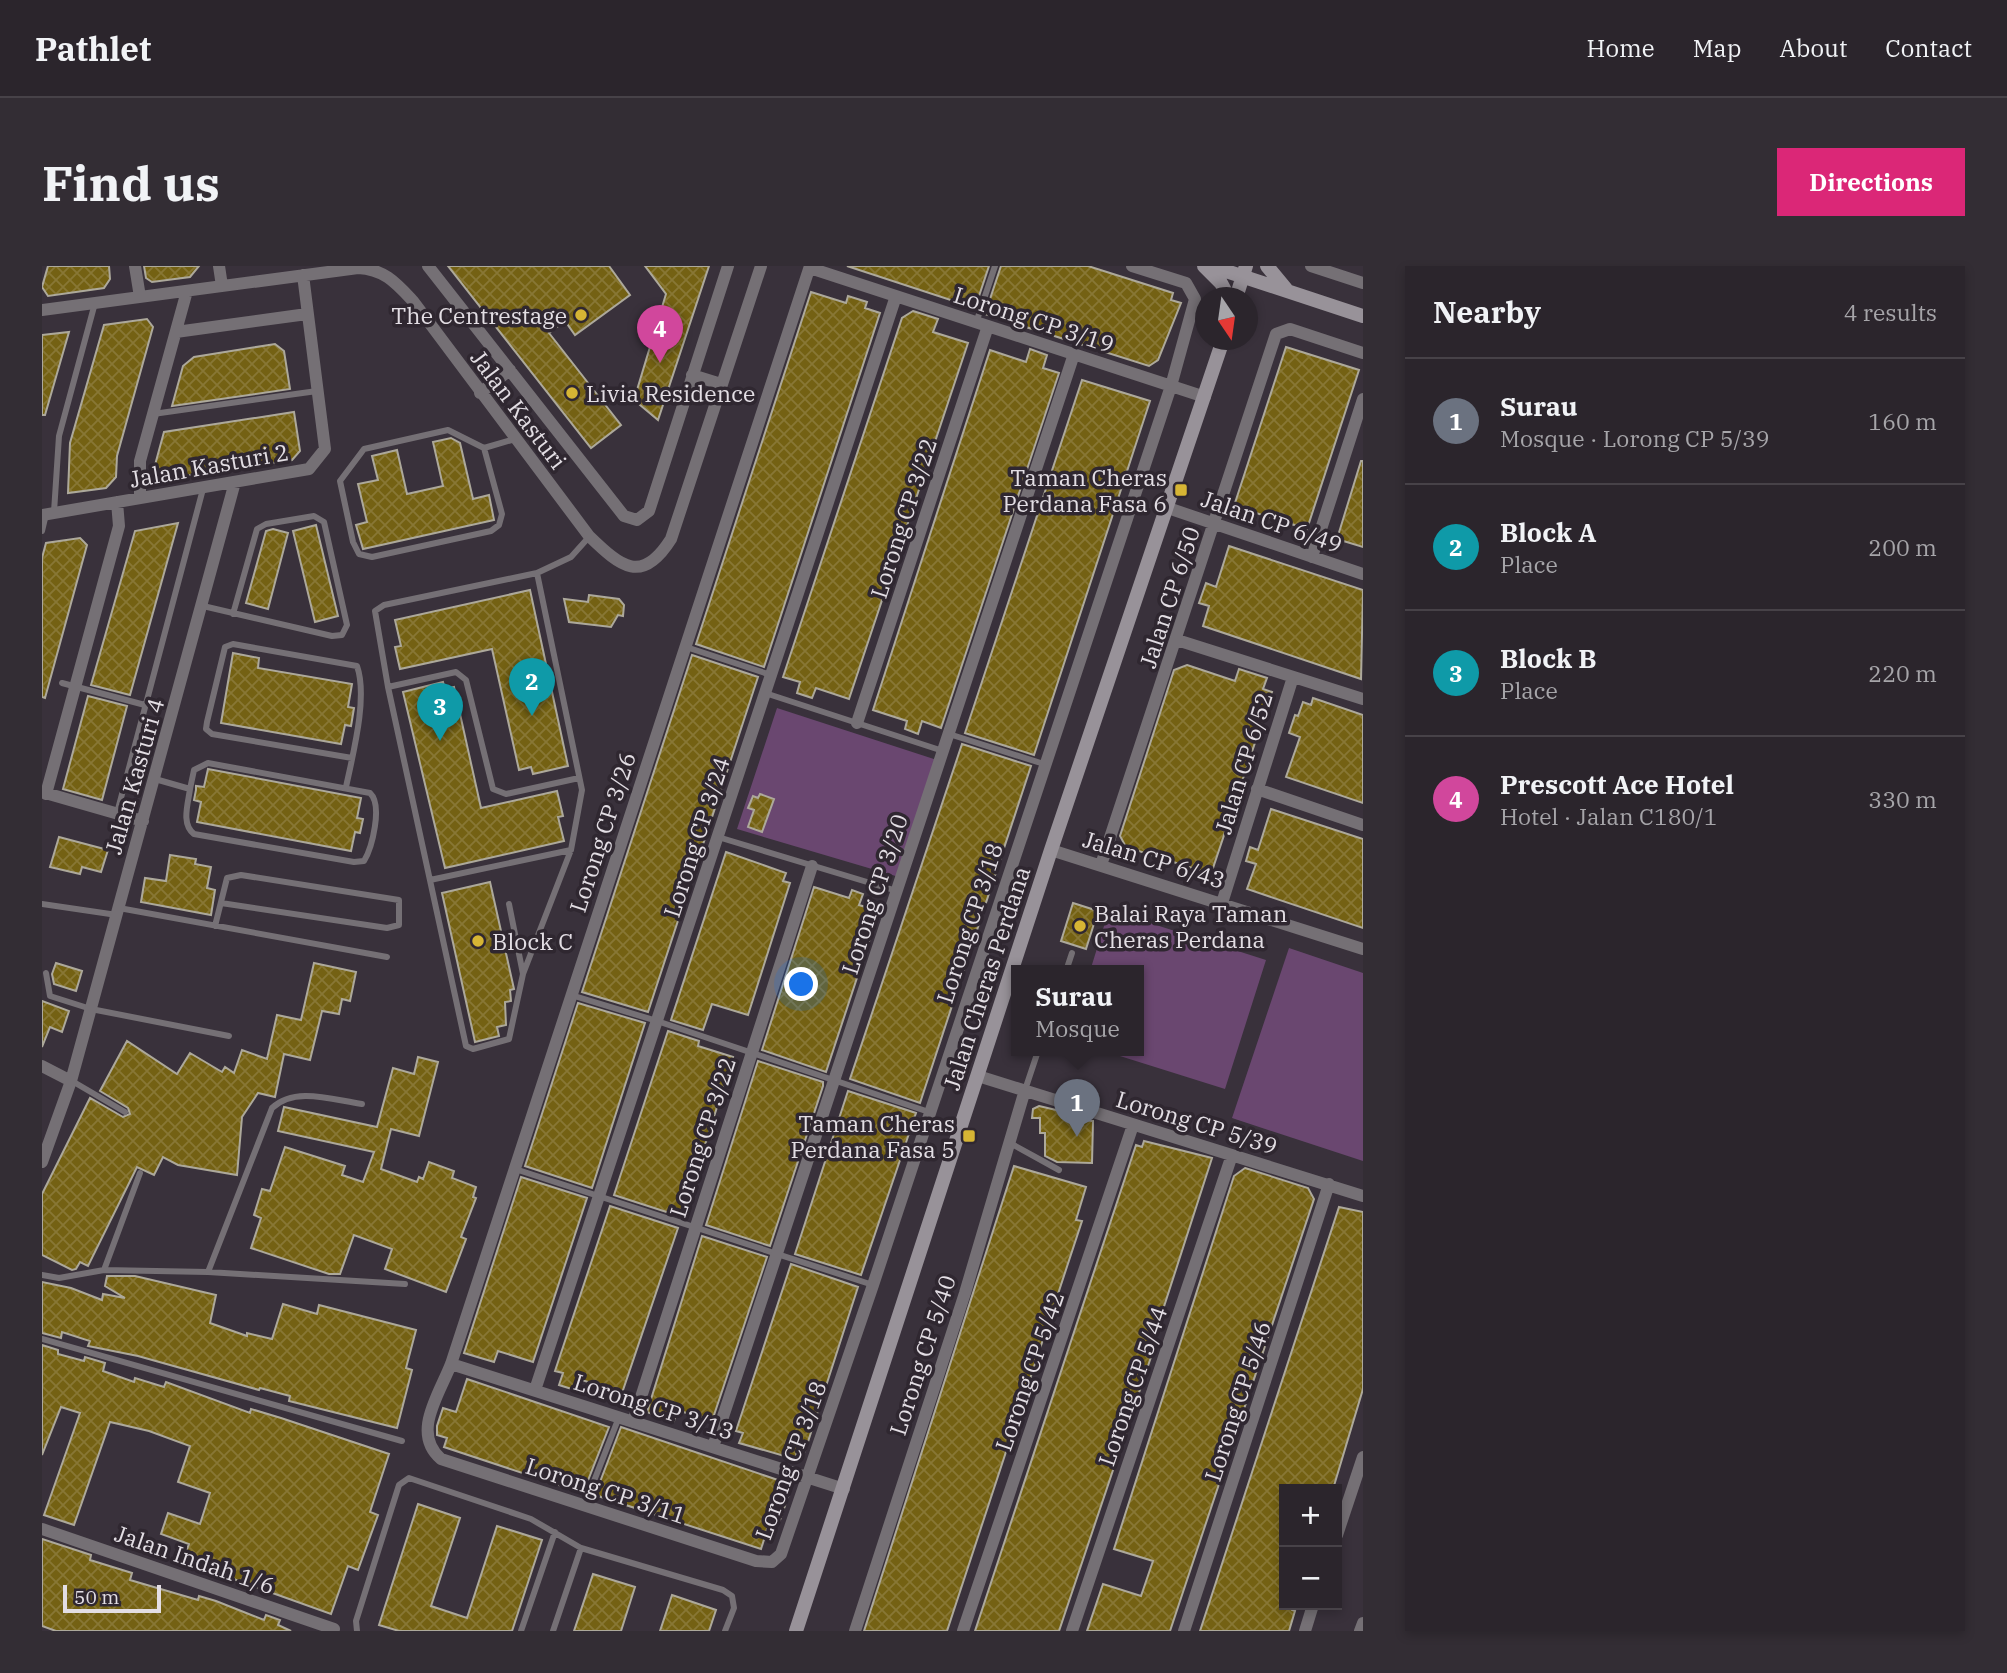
<!DOCTYPE html>
<meta charset="utf-8">
<style>
body{margin:0;font-family:"IBM Plex Serif",serif;background:#332d34;color:#f1f3f6}
.controls{position:absolute;right:21px;bottom:21px;display:grid;overflow:hidden;border-radius:0px;box-shadow:0 4px 10px #0003}
.controls button{width:63px;height:63px;display:grid;place-items:center;padding:0;border:0;border-bottom:2px solid #474248;background:#2b252c;color:#f1f3f6;font:35px sans-serif}
.compass{position:absolute;left:1153px;top:21px;width:63px;height:63px;border-radius:50%;background:#2b252c;box-shadow:0 4px 10px #0003;rotate:167deg}
.scale{position:absolute;left:21px;bottom:18px;width:98px;box-sizing:border-box;padding-left:7px;border:4px solid #e3dee4;border-top:0;font-size:19px;line-height:24px;white-space:nowrap;color:#e3dee4;-webkit-text-stroke:5px #2f2730;paint-order:stroke}
.you{position:absolute;left:760px;top:719px;width:24px;height:24px;margin:-18px;border:5px solid #fff;border-radius:50%;background:#1a73e8;box-shadow:0 0 0 10px #1a73e833}
.badge{display:grid;place-items:center;width:46px;height:46px;border-radius:50%;background:#db2777;color:#fff;font-size:23px;font-weight:700}
.pin{position:absolute;translate:-50% -58px;filter:drop-shadow(0 2px 4px #0008)}
.pin::after{content:'';position:absolute;top:37px;width:24px;height:21px;background:inherit;clip-path:polygon(0 0,100% 0,50% 100%)}
.popup{position:absolute;left:969px;top:699px;width:133px;height:91px;box-sizing:border-box;display:grid;place-content:center;border-radius:0px;background:#2b252c;filter:drop-shadow(0 2px 5px #0005);font-size:23px;white-space:nowrap;color:#a6a5a9}
.popup b{font-size:26px;color:#f1f3f6}
.popup::after{content:'';position:absolute;left:50%;top:100%;margin-left:-14px;border:14px solid transparent;border-top-color:#2b252c}
.list{margin:0;padding:0;list-style:none}
h2{display:flex;justify-content:space-between;align-items:center;height:91px;margin:0;padding:0 28px;font-size:30px}
h2 small{font-size:23px;font-weight:400;color:#a6a5a9}
.list li{display:grid;grid-template-columns:46px 1fr auto;gap:21px;align-items:center;box-sizing:border-box;height:126px;padding:0 28px;border-top:2px solid #474248}
.list b{display:block;font-size:26px;white-space:nowrap}
.list p{margin:0;font-size:23px;white-space:nowrap;color:#a6a5a9}
.list em{font-size:23px;font-style:normal;color:#a6a5a9}
.map{position:relative;flex:none;width:1321px;height:1365px;overflow:hidden;border-radius:0px}
header{display:flex;align-items:center;gap:42px;box-sizing:border-box;height:98px;padding:0 35px;background:#2b252c;border-bottom:2px solid #474248}
header strong{font-size:33px}
nav{display:flex;gap:38px;margin-inline-start:auto;font-size:24px}
.intro{display:flex;align-items:center;justify-content:space-between;box-sizing:border-box;height:168px;padding:0 42px}
h1{margin:0;font-size:49px}
.button{padding:18px 32px;border-radius:0px;background:#db2777;color:#fff;font-size:24px;font-weight:700}
main{display:flex;gap:42px;padding:0 42px}
aside{flex:1;background:#2b252c;border-radius:0px;box-shadow:0 4px 10px #0003}
.map>svg:first-child{display:block}
.green{fill:#6a4770}
.building{fill:url(#building-cross-hatch);stroke:#ada99b;stroke-width:2}
.lines{fill:none;stroke-linecap:round;stroke-linejoin:round}
.lane{stroke:#757075;stroke-width:6}
.street{stroke:#757075;stroke-width:12}
.secondary{stroke:#989299;stroke-width:14}
.poi-dot{fill:#d6b534;stroke:#2f2730;stroke-width:2.5}
.labels{text-anchor:middle;dominant-baseline:central;stroke-width:7;stroke-linejoin:round;paint-order:stroke}
.poi-label{font-size:23px;fill:#e3dee4;stroke:#2f2730;text-anchor:end}
.street-label{font-size:23px;fill:#e3dee4;stroke:#2f2730}
</style>
<header>
<strong>Pathlet</strong>
<nav><a>Home</a><a>Map</a><a>About</a><a>Contact</a></nav>
</header>
<div class="intro"><h1>Find us</h1><a class="button">Directions</a></div>
<main>
<div class="map">
<svg width="1321" height="1365" viewBox="0 0 1321 1365">
<defs>
<pattern id="building-cross-hatch" width="8" height="8" patternUnits="userSpaceOnUse" patternTransform="scale(1.75)"><rect width="8" height="8" fill="#746113"/><path d="M0 0l8 8M0 8l8-8" fill="none" stroke="#887735"/></pattern>
</defs>
<rect width="100%" height="100%" fill="#39313b"/>
<path class="green" d="M735,442l163,53 -41,116 -162,-48z
M1067,644l157,50 -41,129 -121,-38h34v-80h-48z
M1247,682l74,25v188l-131,-43z"/>
<path class="building" d="M6,0h61l1,13 -6,9 -56,8 -6,-9z
M102,0h55l-9,11 -38,5 -6,-4z
M406,0h161l21,29 -55,40 -10,-14 -16,12 72,92 -30,23z
M603,0h64l-51,154 -24,-20 32,-106z
M805,0h142l-14,42z
M959,0h87l85,27 -2,7 10,3 -23,57 -9,6 -164,-52z
M769,26l35,11 2,-7 19,6 -2,6 15,5 -116,354 -68,-23z
M871,45l25,8 -5,13 35,11 -119,356 -33,-11 -4,10 -15,-5 3,-11 -17,-5 119,-359z
M105,53l6,8 -36,129 -1,21 -10,11 -38,5 2,-50 34,-118z
M27,66l-24,83h-3v-80z
M233,78l9,7 6,38 -118,17 11,-40 11,-9z
M1244,81l73,23 -52,159 -73,-23z
M988,83l17,6 -4,13 16,5 -118,355 -19,-7 -4,13 -13,-5 2,-8 -34,-11 117,-360 36,12z
M1040,114l68,21 -116,354 -69,-22z
M252,146l6,39 -8,9 -128,19 -8,-6 -1,-8 9,-33z
M409,172l9,5 13,56 16,-4 5,25 -131,29 -7,-24 11,-3 -9,-38 20,-4 -6,-24 25,-6 10,44 36,-8 -10,-44z
M1319,195h2v86l-26,-8z
M136,257l-48,172 -39,-10 44,-154z
M274,259l22,91 -23,6 -22,-91z
M231,263l15,4 -20,76 -22,-6 20,-72z
M38,272l7,7 -42,153 -3,-1v-139l4,-15z
M1187,280l134,44 -2,89 -158,-53 6,-20 -10,-3 7,-20 10,4z
M488,324l38,176 -35,8 -2,-7 -12,3 -27,-121 -92,20 -5,-22 6,-1 -6,-26z
M547,329l30,4 5,6 -1,11 -5,-1 -7,12 -42,-5 -5,-23 24,3z
M191,387l26,5 -1,10 94,16 -4,23 6,1 -3,18 -6,-1 -4,19 -120,-21z
M650,389l66,22 -110,335 -66,-20z
M1145,399l48,16 4,-12 28,9 -4,11 9,3 -61,182 -85,-27 -6,-11 54,-166z
M401,416l2,7 9,-2 27,121 76,-17 6,25 -5,1 6,24 -119,27 -42,-176z
M46,430l39,10 -25,94 -39,-11z
M1271,432l50,17v88l-77,-26 14,-40 -11,-4 6,-18 3,1 5,-14 8,3z
M920,478l69,22 -111,337 -70,-24z
M166,503l153,29 -4,20 6,1 -3,14 -5,-1 -4,19 -154,-29 4,-20 -7,-2 2,-10v-4l8,1z
M718,528l14,5 -12,33 -14,-5 6,-17 -6,-2 5,-12 5,2z
M1229,543l92,30v89l-116,-39 9,-25 -10,-3 4,-14 8,3z
M17,571l49,13 -7,22 -19,-5 -2,7 -30,-7z
M684,586l60,21 -3,8 7,2 -42,132 -36,-11 -9,26 -32,-10z
M128,589l26,4 -1,5 16,3 -4,21 8,2 -4,25 -70,-13 4,-24 21,3z
M448,616l24,107 -4,1 1,11 -6,1 1,23 -9,2 2,9 -24,6 -33,-149z
M772,621l35,11 3,-8 11,4 -4,11 20,6 -53,161 -64,-22z
M1031,637l25,8 -12,38 -25,-8z
M14,697l26,8 -6,20 -22,-7 -2,-10z
M272,697l42,9 -6,29 -8,-2 -3,15 -17,-3 -12,49 -26,-6 -9,43 -17,-4 -16,24 -5,58 -59,-10 -15,-8 -9,18 -17,-8 -49,99 -8,-4 -4,7 -4,1 -30,-15v-61l48,-96 33,19 7,-3 -2,-6 -28,-17 27,-50 50,33 13,-21 32,19 3,-5 9,6 8,-23 25,9 10,-44 24,5z
M0,735l27,10 -7,21 -12,-5 -8,20z
M536,737l67,20 -53,165 -67,-22z
M626,765l31,10 -1,5 35,11 -51,160 -68,-22z
M376,791l20,5 -19,74 -28,-7 -10,40 36,13 2,-5 4,2 6,-17 25,9 -2,7 24,9 -3,10 3,1 -15,39 5,2 -20,53 -61,-23 7,-20 -38,-14 -14,39h-11l-78,-26 10,-30 -7,-3 8,-26 8,2 15,-44 60,19 -3,9 21,7 11,-30 -96,-21 6,-24 93,20 16,-59 21,6z
M716,795l65,21v4l-53,160 -64,-21z
M806,825l68,22 -55,162 -66,-21z
M997,840l26,6v6l28,3 -1,42 -35,-1 -12,-6v-23h-5v-15h-8l1,-9z
M1102,875l68,17 -64,198 3,1 -92,274h-84l161,-486 6,2z
M972,900l72,21 -10,33 6,1 -135,410h-83z
M1203,902l63,20 6,11 -144,432h-83l16,-47 38,12 12,-35 -39,-12 120,-373z
M479,911l66,21 -54,164 -35,-11 -4,11 -30,-9z
M568,940l68,22 -56,165 -43,-14 -4,11 -16,-5 4,-12 -8,-2z
M1297,941l24,5v177l-30,100h-49v116h10l-2,5 3,1 -6,20h-89z
M660,970l65,21 -55,164 -35,-11 -3,11 -27,-9z
M749,998l67,23 -53,164 -7,-2 -3,10 -56,-16 4,-10 -7,-2z
M65,1010h28l81,19 -6,28 37,13v-3l25,6 11,-35 34,10 2,-9 97,25 -10,38 6,2 -15,58 -108,-27 1,-5 -30,-8 -1,2 -121,-34 -50,-10 2,-5 -28,-9 -1,6 -19,-5v-51l29,6 31,12 1,-6 22,4 -20,-12z
M0,1079l16,5v4l26,7 1,-4 20,6 -2,8 31,11 1,-4 29,9 2,-5 84,31 1,-4 30,9 108,36 -19,58 8,3 -20,55 -10,-4 -17,48 -117,-42 2,-4 -32,-11 5,-13 -28,-10 7,-21 32,11 10,-31 -32,-11 12,-36 -41,-15 -39,-9 -36,103 -30,-10 36,-102 -19,-6 -19,48z
M425,1113l142,48 -26,66 -139,-46 3,-9 -10,-3v-9l6,-18 13,4z
M579,1161l163,55 5,12 -9,26 -4,-2 -3,11 -5,-2 -7,22 -166,-54z
M376,1238l42,14 -29,88 36,12 30,-92 45,14 -30,91h-113l-20,-6z
M0,1273l49,16 -1,5 42,13 -2,7 68,20 1,-4 17,5 48,19 2,-5 14,5 -2,5 13,6h-235l-14,-5z
M551,1308l42,13 -14,44h-47z
M630,1329l44,15 -7,21h-49z"/>
<g class="lines">
<path class="lane" d="M934,57l19,-57
M111,148l164,-23
M442,182l-36,-18 -84,19 -24,32 13,61 6,12 13,3 119,-26 8,-6 3,-11 -18,-66 31,-9
M12,246l5,-76 36,-133
M0,265l4,-17
M161,340l129,30 10,-1 5,-10 -23,-103 -10,-6 -48,8 -9,5 -24,85
M644,381l85,28
M20,417l83,22
M346,421l68,-15 10,8 27,109 13,5 73,-16
M723,427l178,58
M907,468l95,30
M113,513l35,10 4,-19 14,-7 162,30c13,12 2,55 -6,68l-10,1 -160,-28c-13,-10 -6,-30 -4,-45
M304,521c7,-33 22,-90 11,-121l-124,-22 -8,3 -18,75 -1,7 6,5 140,24
M75,547l86,-324
M676,571l179,54
M388,614l141,-30
M0,638l75,11
M467,638l14,70 48,-124 11,-60 -45,-217
M77,642l268,49
M173,660l12,-48 14,-3 158,25v25l-12,3 -166,-25
M1024,705l6,-18
M4,707l4,23 41,13 138,27
M481,708l-14,65 -36,10 -7,-3 -78,-359 -13,-76 9,-6 153,-32 34,-16 18,-20
M529,729l86,26 272,91
M30,815l53,31
M983,824l13,-39
M968,877l49,27
M473,903l358,116
M62,1004l36,-97
M166,1006l197,12
M0,1009l17,3 45,-8 104,2 64,-164c23,-22 61,-8 90,-4
M0,1073l360,102
M543,1238l34,-87
M315,1365l-1,-10 43,-136 10,-7 122,41 50,29 142,42 9,6 2,12 -9,23
M479,1365l34,-99
M511,1365l28,-83"/>
<path class="street" d="M93,0l5,31
M177,0l3,20
M386,0l196,250 13,4 12,-9 79,-245
M768,0l-359,1098c-12,31 -40,69 -10,95l315,102 16,1 9,-8 92,-269 298,-899 24,-87 -9,-16 -54,-17
M1269,0l52,17
M768,2l395,129
M0,44l316,-42c26,1 38,15 55,33l176,235c32,31 53,49 82,3l90,-273
M134,66l131,-18
M650,109l29,9
M438,127l30,-23
M98,232v-37l47,-170
M1126,242l195,66
M0,249l267,-46 16,-20 -22,-174
M1270,291l51,-158
M1135,374l186,59
M815,457l131,-397
M1215,523l106,36
M0,526l101,29
M4,528l73,-268 -2,-24
M1009,584l312,99
M1059,599l175,-531 14,-5 73,24
M1180,637l71,-226
M0,800l29,15
M936,810l385,120
M0,896l29,-81 164,-599
M409,1098l393,125
M493,1124l361,-1094
M591,1156l179,-556
M671,1181l361,-1093
M0,1263l292,100
M1295,1269l26,-78
M813,1365l110,-338 60,-203
M921,1365l170,-506
M1030,1365l160,-476
M1142,1365l145,-447
M1263,1365l8,-26
M1318,1365l3,-8"/>
<path class="secondary" d="M1162,0l17,17 8,15
M1169,0l152,50
M1225,0l19,23
M1194,32l10,-32
M754,1365l255,-781 172,-510"/>
</g>
<g class="poi-dot">
<circle cx="539" cy="49" r="7"/>
<circle cx="530" cy="127" r="7"/>
<rect x="1132" y="217" width="14" height="14" rx="3.5"/>
<circle cx="1038" cy="660" r="7"/>
<circle cx="436" cy="675" r="7"/>
<rect x="920" y="863" width="14" height="14" rx="3.5"/>
</g>
<g class="labels">
<g class="poi-label">
<text x="525" y="49">The Centrestage</text>
<text x="544" y="127" text-anchor="start">Livia Residence</text>
<text x="1125" y="211">Taman Cheras<tspan x="1125" dy="26">Perdana Fasa 6</tspan></text>
<text x="1052" y="647" text-anchor="start">Balai Raya Taman<tspan x="1052" dy="26">Cheras Perdana</tspan></text>
<text x="450" y="675" text-anchor="start">Block C</text>
<text x="913" y="857">Taman Cheras<tspan x="913" dy="26">Perdana Fasa 5</tspan></text>
</g>
<g class="street-label">
<text transform="translate(992 53) rotate(18)">Lorong CP 3/19</text>
<text transform="translate(477 143) rotate(53)">Jalan Kasturi</text>
<text transform="translate(167 199) rotate(-10)">Jalan Kasturi 2</text>
<text transform="translate(861 252) rotate(-72)">Lorong CP 3/22</text>
<text transform="translate(1230 255) rotate(19)">Jalan CP 6/49</text>
<text transform="translate(1127 331) rotate(-72)">Jalan CP 6/50</text>
<text transform="translate(1201 497) rotate(-73)">Jalan CP 6/52</text>
<text transform="translate(92 510) rotate(-74)">Jalan Kasturi 4</text>
<text transform="translate(560 566) rotate(-72)">Lorong CP 3/26</text>
<text transform="translate(654 571) rotate(-72)">Lorong CP 3/24</text>
<text transform="translate(1112 593) rotate(17)">Jalan CP 6/43</text>
<text transform="translate(832 628) rotate(-72)">Lorong CP 3/20</text>
<text transform="translate(927 657) rotate(-72)">Lorong CP 3/18</text>
<text transform="translate(944 712) rotate(-72)">Jalan Cheras Perdana</text>
<text transform="translate(1155 856) rotate(17)">Lorong CP 5/39</text>
<text transform="translate(660 871) rotate(-72)">Lorong CP 3/22</text>
<text transform="translate(880 1089) rotate(-72)">Lorong CP 5/40</text>
<text transform="translate(987 1105) rotate(-71)">Lorong CP 5/42</text>
<text transform="translate(1090 1120) rotate(-71)">Lorong CP 5/44</text>
<text transform="translate(1195 1135) rotate(-72)">Lorong CP 5/46</text>
<text transform="translate(612 1140) rotate(18)">Lorong CP 3/13</text>
<text transform="translate(748 1194) rotate(-70)">Lorong CP 3/18</text>
<text transform="translate(564 1224) rotate(18)">Lorong CP 3/11</text>
<text transform="translate(153 1293) rotate(19)">Jalan Indah 1/6</text>
</g>
</g>
</svg>
<div class="controls">
<button>+</button>
<button>−</button>
</div>
<svg class="compass" viewBox="-18 -18 36 36"><path d="M0-13l5 13h-10z" fill="#e53935"/><path d="M0 13l5-13h-10z" fill="#a6a5a9"/></svg>
<div class="scale">50 m</div>
<div class="you"></div>
<div class="pin badge" style="left:1035px;top:871px;background:#6b7280">1</div>
<div class="popup"><b>Surau</b>Mosque</div>
<div class="pin badge" style="left:490px;top:450px;background:#0f9aa8">2</div>
<div class="pin badge" style="left:398px;top:475px;background:#0f9aa8">3</div>
<div class="pin badge" style="left:618px;top:97px;background:#d1479c">4</div>
</div>
<aside>
<h2>Nearby<small>4 results</small></h2>
<ul class="list">
<li><span class="badge" style="background:#6b7280">1</span><div><b>Surau</b><p>Mosque · Lorong CP 5/39</p></div><em>160 m</em></li>
<li><span class="badge" style="background:#0f9aa8">2</span><div><b>Block A</b><p>Place</p></div><em>200 m</em></li>
<li><span class="badge" style="background:#0f9aa8">3</span><div><b>Block B</b><p>Place</p></div><em>220 m</em></li>
<li><span class="badge" style="background:#d1479c">4</span><div><b>Prescott Ace Hotel</b><p>Hotel · Jalan C180/1</p></div><em>330 m</em></li>
</ul>
</aside>
</main>
